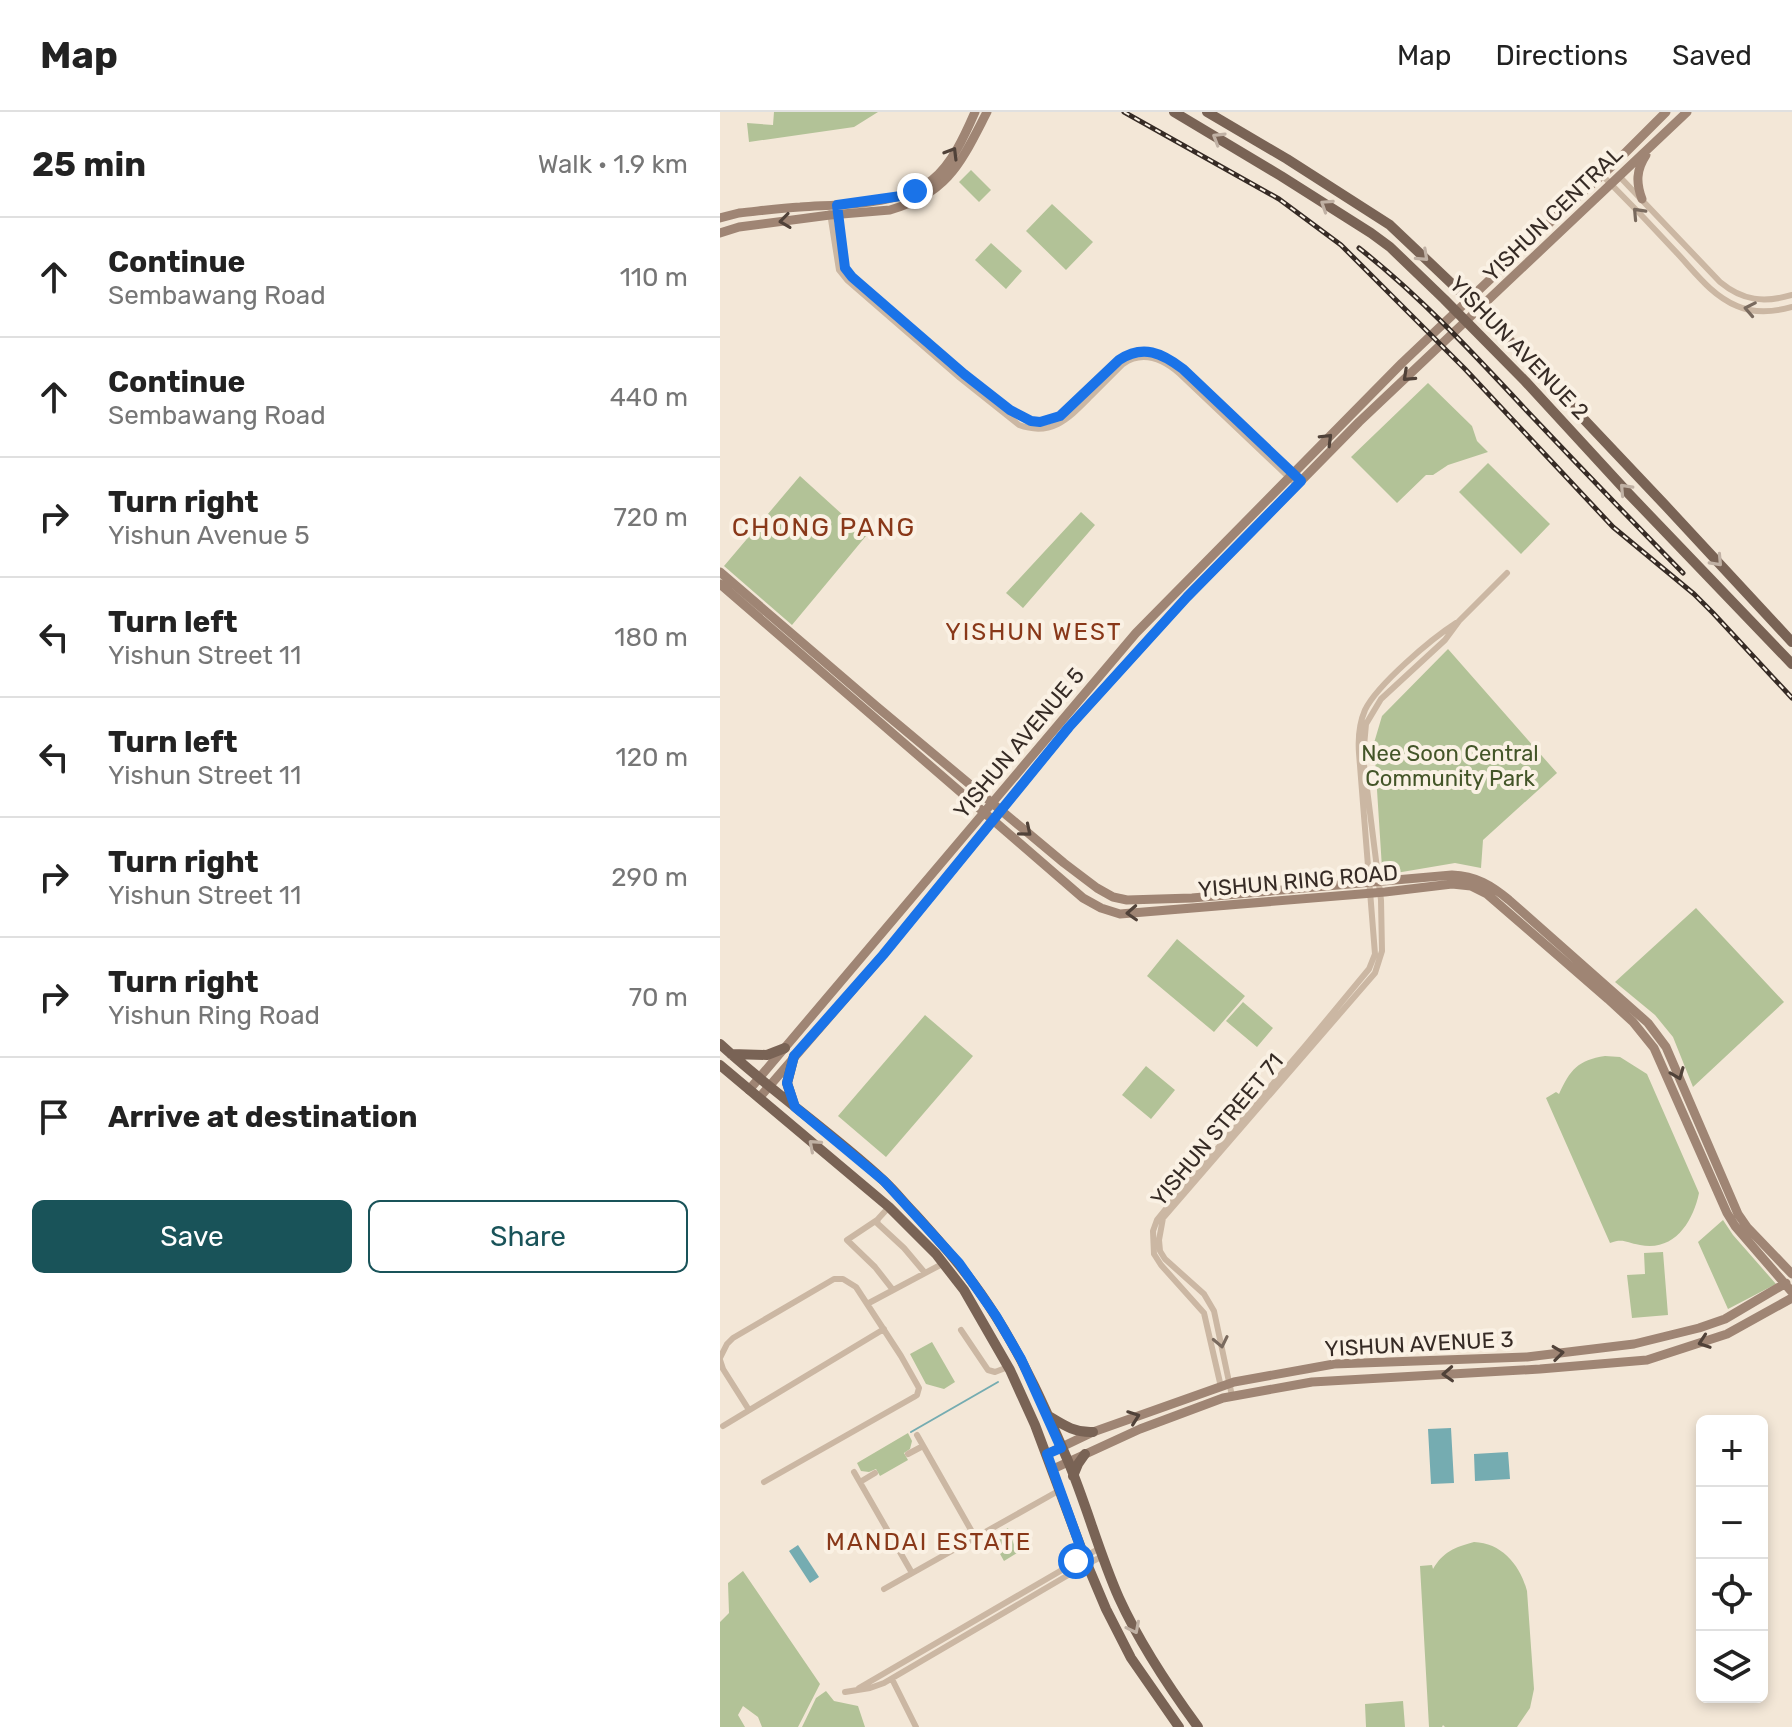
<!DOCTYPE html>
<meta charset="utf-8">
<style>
body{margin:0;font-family:Rubik,sans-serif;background:#f2f2f2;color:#222}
.controls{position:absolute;right:24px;bottom:24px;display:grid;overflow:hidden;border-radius:12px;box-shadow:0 4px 12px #0003}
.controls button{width:72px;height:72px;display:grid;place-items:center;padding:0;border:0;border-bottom:2px solid #e0e0e0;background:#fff;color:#222;font:40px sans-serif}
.stop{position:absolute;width:24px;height:24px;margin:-18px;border:6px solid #1a73e8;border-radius:50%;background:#fff}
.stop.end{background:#1a73e8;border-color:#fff;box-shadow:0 2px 8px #0008}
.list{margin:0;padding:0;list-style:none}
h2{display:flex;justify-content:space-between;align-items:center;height:104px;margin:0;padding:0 32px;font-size:34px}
h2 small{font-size:26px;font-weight:400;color:#767676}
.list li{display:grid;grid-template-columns:52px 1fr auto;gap:24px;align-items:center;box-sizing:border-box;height:120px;padding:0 32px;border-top:2px solid #e0e0e0}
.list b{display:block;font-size:30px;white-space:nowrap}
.list p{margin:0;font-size:26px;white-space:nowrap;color:#767676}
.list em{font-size:26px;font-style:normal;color:#767676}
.actions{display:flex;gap:16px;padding:24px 32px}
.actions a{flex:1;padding:18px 0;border:2px solid #195359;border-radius:12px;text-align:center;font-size:28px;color:#195359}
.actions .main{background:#195359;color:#fff}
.icon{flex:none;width:44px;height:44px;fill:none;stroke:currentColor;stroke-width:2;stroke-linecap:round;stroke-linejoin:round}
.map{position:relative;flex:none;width:1072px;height:1615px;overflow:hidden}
header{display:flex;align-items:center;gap:48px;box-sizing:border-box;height:112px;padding:0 40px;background:#fff;border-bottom:2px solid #e0e0e0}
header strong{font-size:38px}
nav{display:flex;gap:44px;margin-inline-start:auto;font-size:28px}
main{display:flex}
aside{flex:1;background:#fff}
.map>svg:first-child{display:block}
.green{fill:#b2c297}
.water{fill:#75acb1}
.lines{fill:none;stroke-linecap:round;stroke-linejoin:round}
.stream{stroke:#75acb1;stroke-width:2}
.minor{stroke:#cbb7a3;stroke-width:6}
.secondary{stroke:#9f8574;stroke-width:9}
.primary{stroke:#796355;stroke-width:10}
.rail-casing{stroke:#362b25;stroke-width:5}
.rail{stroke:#faf1e4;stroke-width:2;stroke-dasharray:6;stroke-linecap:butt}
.oneway{stroke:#c0b1a4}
.oneway2{stroke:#504239}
.oneway3{stroke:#796a5e}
.route{stroke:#1a73e8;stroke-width:10}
.labels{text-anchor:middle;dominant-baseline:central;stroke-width:8;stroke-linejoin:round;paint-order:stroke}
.street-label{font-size:22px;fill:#362b25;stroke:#faf1e4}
.park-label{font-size:22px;fill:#435528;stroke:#faf1e4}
.neighbourhood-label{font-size:24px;letter-spacing:2px;fill:#893819;stroke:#faf1e4}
.quarter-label{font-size:26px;letter-spacing:2px;fill:#893819;stroke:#faf1e4}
</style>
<header>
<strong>Map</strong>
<nav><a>Map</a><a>Directions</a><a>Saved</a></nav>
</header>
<main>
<aside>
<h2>25 min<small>Walk · 1.9 km</small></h2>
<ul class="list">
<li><svg class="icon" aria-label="ahead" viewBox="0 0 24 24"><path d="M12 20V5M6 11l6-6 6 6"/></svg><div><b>Continue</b><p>Sembawang Road</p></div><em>110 m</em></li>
<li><svg class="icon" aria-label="ahead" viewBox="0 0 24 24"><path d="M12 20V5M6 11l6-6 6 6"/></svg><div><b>Continue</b><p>Sembawang Road</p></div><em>440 m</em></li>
<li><svg class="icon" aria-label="right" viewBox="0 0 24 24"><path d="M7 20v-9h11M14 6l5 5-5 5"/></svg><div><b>Turn right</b><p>Yishun Avenue 5</p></div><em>720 m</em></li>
<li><svg class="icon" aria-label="left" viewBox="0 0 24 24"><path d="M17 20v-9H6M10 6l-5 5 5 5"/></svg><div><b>Turn left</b><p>Yishun Street 11</p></div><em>180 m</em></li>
<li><svg class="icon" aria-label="left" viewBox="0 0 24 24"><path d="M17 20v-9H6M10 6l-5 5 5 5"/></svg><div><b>Turn left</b><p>Yishun Street 11</p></div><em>120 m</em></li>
<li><svg class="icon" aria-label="right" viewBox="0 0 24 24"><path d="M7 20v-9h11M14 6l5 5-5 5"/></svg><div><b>Turn right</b><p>Yishun Street 11</p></div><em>290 m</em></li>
<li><svg class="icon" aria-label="right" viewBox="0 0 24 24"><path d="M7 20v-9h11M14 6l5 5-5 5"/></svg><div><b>Turn right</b><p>Yishun Ring Road</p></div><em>70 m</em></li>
<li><svg class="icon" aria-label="arrive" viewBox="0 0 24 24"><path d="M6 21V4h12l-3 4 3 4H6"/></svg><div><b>Arrive at destination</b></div></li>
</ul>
<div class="actions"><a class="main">Save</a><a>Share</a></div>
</aside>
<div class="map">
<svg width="1072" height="1615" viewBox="0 0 1072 1615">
<rect width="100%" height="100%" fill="#f3e7d7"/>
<path class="green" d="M54,0h104l-24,15 -105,15 -2,-19 26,2z
M251,58l20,20 -12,12 -20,-20z
M332,92l41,38 -27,28 -40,-39z
M271,131l31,28 -16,18 -31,-29z
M708,271l44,43 5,15 11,11 -40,13 -15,10h-7l-29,28 -46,-46z
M768,351l62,61 -29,30 -62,-62z
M80,364l66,60 -74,89 -68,-59z
M361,400l14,13 -72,83 -17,-15z
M728,537l109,124 -74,67 -2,28 -26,-5 -65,11 -8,-6 -8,-125 8,-27z
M976,796l88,94 -91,85 -20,-50 -18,-22 -40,-33z
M457,827l68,57 -31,36 -67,-56z
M523,890l30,26 -16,19 -31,-26z
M205,903l48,41 -87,101 -48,-41z
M885,944l15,1 27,17 52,119c-6,29 -25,59 -59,52 -14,-2 -16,-7 -30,-2l-64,-145 10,-6 3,2c11,-24 19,-34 46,-38z
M426,954l29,24 -24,29 -29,-24z
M1003,1108l10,15 43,49 -48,25 -30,-67z
M943,1140l5,63 -36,3 -5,-43 18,-1 -1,-21z
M212,1230l23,40 -11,7 -18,-5 -16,-30z
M188,1321l4,8 -2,8 -6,4 4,7 -28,16 -4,-7 -7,3 -8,-1 -4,-8z
M288,1416l9,25 -13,8 -13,-23z
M754,1430c28,1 46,23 53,49l7,98 -4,19 -13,19h-72l-2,-2 -1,2h-13l-9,-161 12,-1 1,4c10,-17 22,-22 41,-27z
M23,1459l77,113 -22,43h-36l-4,-10 -15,-11 -5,9 7,12h-25v-105l9,-9 -1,-30z
M106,1579l8,10 24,5 7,21h-63l14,-29z
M683,1589l2,26h-39l-1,-23z"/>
<path class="water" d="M731,1316l3,55 -23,1 -3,-55z
M788,1340l2,27 -35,2 -1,-27z
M78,1433l21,32 -9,6 -21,-32z"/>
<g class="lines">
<path class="stream" d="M191,1320l87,-50"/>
<path class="minor" d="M882,63c25,25 50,51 74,77 19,20 35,43 61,54 18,8 37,6 55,1
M899,64l101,106c23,19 44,21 72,13
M117,100l8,56 7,9 112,97 46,36 21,11 9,1 20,-6 59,-56c24,-16 43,-8 64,9l111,104
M110,101l9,57 8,10 113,98 59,47c33,12 50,-7 72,-29 10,-10 21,-21 32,-32 20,-14 40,-5 57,10l117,111
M169,1095l-11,12 -1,4 27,25 21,25
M157,1108l-30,20 28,27 18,23
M147,1192l77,-41
M241,1218l27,40 7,2 13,-5
M0,1246l7,-14 6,-6 101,-59h9l13,8 45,69 18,32 -2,7 -3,2 -150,85
M0,1248l3,9 26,41
M501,1275l-17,-74 -43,-48 -7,-11 -1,-23 4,-11 13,-16 136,-159 63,-76 6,-15 -16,-201c-1,-14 0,-29 6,-43 12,-25 66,-71 91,-87
M512,1284l-18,-85 -10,-17 -39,-35 -5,-8 -1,-11 4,-22 212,-245 7,-22 -1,-51 -18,-143 3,-33 15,-25 64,-59 14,-19 48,-48
M3,1314l161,-97
M197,1323l58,102
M188,1342l15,-8
M134,1360l58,101
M140,1370l15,-9
M164,1477l176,-99
M172,1567l24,48
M139,1576l239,-139
M125,1580l25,-4 14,-5 203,-119 14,-7"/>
<path class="secondary" d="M922,87c-6,-16 -6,-29 4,-44
M0,106l19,-5c20,-2 41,-5 61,-6 41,-3 99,-1 132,-27 20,-16 33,-45 43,-68
M0,121l19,-6 91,-12 60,-5c59,-17 71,-48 97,-98
M0,460l156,134 188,157 33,25 16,9 14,3 65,-2 260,-23c24,1 39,10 57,25l139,123 18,24 72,167 9,13 45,47
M0,472l363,314 18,10 19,6 265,-22 67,-8 19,2 16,8 121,105 25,23 21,26 73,165 8,13 57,66
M29,978l387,-457 266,-270 158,-150 51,-46 55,-55
M39,986l124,-143 186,-228 118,-130 172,-175 328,-310
M327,1342l46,-22 141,-50 100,-18 193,-7 107,-13 65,-16 26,-9 61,-36
M333,1357l87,-40 83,-31 89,-16 228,-13 107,-9 80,-26 65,-36"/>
<path class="primary" d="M454,0l107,64 90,57 19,14 54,52 81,82 104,113 163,170
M487,0l80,47 103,66 100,95 174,184 128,138
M0,932c52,48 111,88 163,136 12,11 22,24 33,35 29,32 56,63 79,100 29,45 52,97 73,146 19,45 31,92 51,137 21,46 49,88 79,129
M11,942l36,1 18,-7
M74,944l-7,27 7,22
M0,953l169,142 47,47 28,36 46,80 25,55 52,139 19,45 25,49 48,69
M327,1303c15,9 27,18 46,17
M353,1364l5,-12 7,-10"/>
<g class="rail-casing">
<path id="rail" d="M404,0l155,87 62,46 124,124 148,158 81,67 19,19 79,85
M639,136c61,48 114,105 167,162 52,55 104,109 157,163"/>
</g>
<use href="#rail" class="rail"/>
</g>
<defs><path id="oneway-chevron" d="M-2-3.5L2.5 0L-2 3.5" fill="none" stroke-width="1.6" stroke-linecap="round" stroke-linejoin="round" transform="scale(2)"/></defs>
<g class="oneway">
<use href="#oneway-chevron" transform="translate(498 26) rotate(-149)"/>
<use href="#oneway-chevron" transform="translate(606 93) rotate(-147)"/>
<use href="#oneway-chevron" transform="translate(703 144) rotate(43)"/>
<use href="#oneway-chevron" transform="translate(905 377) rotate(-133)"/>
<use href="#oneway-chevron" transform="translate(997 449) rotate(47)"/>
<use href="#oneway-chevron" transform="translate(94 1033) rotate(-139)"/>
<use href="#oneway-chevron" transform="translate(414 1516) rotate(63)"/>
</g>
<g class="oneway2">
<use href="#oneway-chevron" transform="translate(232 41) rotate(-59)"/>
<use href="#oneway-chevron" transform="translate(65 109) rotate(172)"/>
<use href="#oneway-chevron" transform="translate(688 264) rotate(137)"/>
<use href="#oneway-chevron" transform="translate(607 327) rotate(-45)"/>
<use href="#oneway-chevron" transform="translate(306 719) rotate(40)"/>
<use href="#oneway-chevron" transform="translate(412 801) rotate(177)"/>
<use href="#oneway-chevron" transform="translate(958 962) rotate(68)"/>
<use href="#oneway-chevron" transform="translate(984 1230) rotate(161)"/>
<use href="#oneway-chevron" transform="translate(838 1241) rotate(-7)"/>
<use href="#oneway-chevron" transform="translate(728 1262) rotate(177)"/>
<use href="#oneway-chevron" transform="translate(414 1305) rotate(-20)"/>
</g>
<g class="oneway3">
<use href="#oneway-chevron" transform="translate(918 101) rotate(-133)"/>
<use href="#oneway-chevron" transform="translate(1030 197) rotate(-169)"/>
<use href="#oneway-chevron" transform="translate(501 1230) rotate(78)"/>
</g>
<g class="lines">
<path class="route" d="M195,79l-14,5 -64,9 8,63 7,9 112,97 46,36 21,11 9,1 20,-6 59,-56c24,-16 43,-7 64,9l118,112 -114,116 -118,130 -186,228 -89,101 -7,27 8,24 89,74 75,82 37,53 25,43 40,89 -14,6 37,103 -8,4"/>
</g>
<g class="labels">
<g class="street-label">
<text transform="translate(833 102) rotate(-44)">YISHUN CENTRAL</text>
<text transform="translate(799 236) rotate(46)">YISHUN AVENUE 2</text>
<text transform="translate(299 631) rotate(-50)">YISHUN AVENUE 5</text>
<text transform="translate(578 769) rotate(-5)">YISHUN RING ROAD</text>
<text transform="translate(497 1018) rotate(-50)">YISHUN STREET 71</text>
<text transform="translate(699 1232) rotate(-3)">YISHUN AVENUE 3</text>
</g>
<g class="park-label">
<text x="730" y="641">Nee Soon Central<tspan x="730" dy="25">Community Park</tspan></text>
</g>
<g class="neighbourhood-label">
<text x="314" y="520">YISHUN WEST</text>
<text x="209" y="1430">MANDAI ESTATE</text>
</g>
<g class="quarter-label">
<text x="104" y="415">CHONG PANG</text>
</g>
</g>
</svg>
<div class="controls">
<button>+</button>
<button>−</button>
<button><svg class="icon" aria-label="locate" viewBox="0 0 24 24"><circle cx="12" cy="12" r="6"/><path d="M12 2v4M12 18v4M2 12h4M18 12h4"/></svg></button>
<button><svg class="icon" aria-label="layers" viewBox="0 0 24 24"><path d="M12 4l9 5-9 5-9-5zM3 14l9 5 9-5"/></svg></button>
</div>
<div class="stop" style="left:356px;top:1449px"></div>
<div class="stop end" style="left:195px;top:79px"></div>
</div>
</main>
